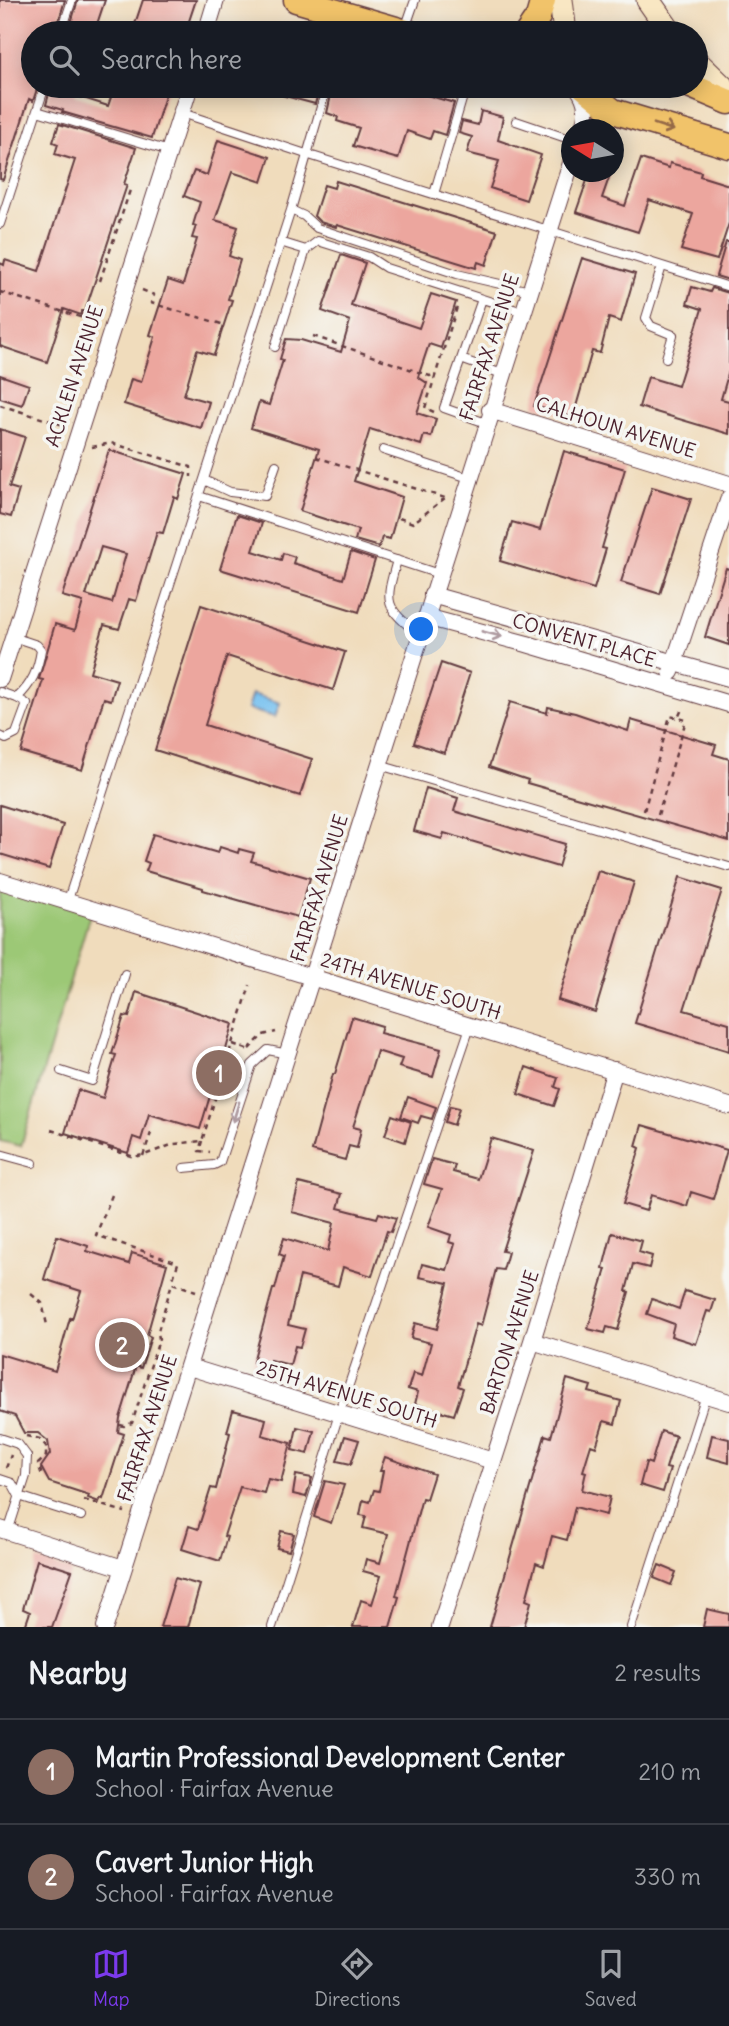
<!DOCTYPE html>
<meta charset="utf-8">
<style>
body{margin:0;font-family:Delius,sans-serif;background:#20242c;color:#f1f3f6}
.compass{position:absolute;left:561px;top:119px;width:63px;height:63px;border-radius:50%;background:#171b24;box-shadow:0 4px 18px #0003;rotate:281deg}
.you{position:absolute;left:422px;top:630px;width:24px;height:24px;margin:-18px;border:5px solid #fff;border-radius:50%;background:#1a73e8;box-shadow:0 0 0 10px #1a73e833}
.badge{display:grid;place-items:center;width:46px;height:46px;border-radius:50%;background:#7c3aed;color:#fff;font-size:23px;font-weight:700}
.pin{position:absolute;translate:-50% -50%;border:4px solid #fff;box-shadow:0 2px 7px #0006}
.list{margin:0;padding:0;list-style:none}
h2{display:flex;justify-content:space-between;align-items:center;height:91px;margin:0;padding:0 28px;font-size:30px}
h2 small{font-size:23px;font-weight:400;color:#9ea1a6}
.list li{display:grid;grid-template-columns:46px 1fr auto;gap:21px;align-items:center;box-sizing:border-box;height:105px;padding:0 28px;border-top:2px solid #363941}
.list b{display:block;font-size:26px;white-space:nowrap}
.list p{margin:0;font-size:23px;white-space:nowrap;color:#9ea1a6}
.list em{font-size:23px;font-style:normal;color:#9ea1a6}
.icon{flex:none;width:38px;height:38px;fill:none;stroke:currentColor;stroke-width:2;stroke-linecap:round;stroke-linejoin:round}
.map{position:relative;flex:none;width:729px;height:1627px;overflow:hidden}
.search{position:absolute;background:#171b24;box-shadow:0 4px 18px #0003;left:21px;right:21px;top:21px;height:77px;display:flex;align-items:center;gap:18px;box-sizing:border-box;padding:0 24px;border-radius:38px;color:#9ea1a6;font-size:26px}
.sheet{height:301px;background:#171b24}
nav{display:flex;justify-content:space-around;align-items:center;box-sizing:border-box;height:98px;border-top:2px solid #363941;background:#171b24;font-size:19px;color:#9ea1a6}
nav a{display:grid;justify-items:center;gap:4px}
nav .on{color:#7c3aed}
.map>svg:first-child{display:block}
.green{fill:#9cc876;stroke:#737450;stroke-width:2}
.water{fill:#77c1f0;stroke:#60708e;stroke-width:2}
.building{fill:#eca69e;fill-rule:evenodd}
.lines{fill:none;stroke-linecap:round;stroke-linejoin:round}
.lane-casing{stroke:#633b41;stroke-width:10}
.street-casing{stroke:#633b41;stroke-width:18}
.secondary-casing{stroke:#633b41;stroke-width:25}
.primary-casing{stroke:#633b41;stroke-width:27}
.path{stroke:#633b41;stroke-width:2.5;stroke-dasharray:5 5;stroke-linecap:butt}
.lane{stroke:#fff;stroke-width:8}
.street{stroke:#fff;stroke-width:16}
.secondary{stroke:#f9e7c3;stroke-width:23}
.primary{stroke:#f1c36a;stroke-width:24}
.oneway{stroke:#956947}
.oneway2{stroke:#ae9aa0}
.labels{text-anchor:middle;dominant-baseline:central;stroke-width:7;stroke-linejoin:round;paint-order:stroke}
.street-label{font-size:19px;fill:#4a1f2b;stroke:#f6f6f2}
</style>
<div class="map">
<svg width="729" height="1627" viewBox="0 0 729 1627">
<rect width="100%" height="100%" fill="#f6f6f2"/>
<filter id="ink" filterUnits="userSpaceOnUse"><feTurbulence type="fractalNoise" baseFrequency=".0143" numOctaves="2"/><feDisplacementMap in="SourceGraphic" scale="14" xChannelSelector="R" yChannelSelector="G"/><feConvolveMatrix kernelMatrix="1 2 1 2 8 2 1 2 1" color-interpolation-filters="sRGB"/></filter>
<filter id="wash" filterUnits="userSpaceOnUse"><feTurbulence type="fractalNoise" baseFrequency=".00686" numOctaves="4" result="noise"/><feDisplacementMap in="SourceGraphic" scale="28" xChannelSelector="R" yChannelSelector="G"/><feGaussianBlur stdDeviation="1.57" result="paint"/><feColorMatrix in="noise" values="0 0 0 0 0 0 0 0 0 0 0 0 0 0 0 0 0 1.4 0 .05"/><feComposite in="paint" operator="in"/></filter>
<g filter="url(#wash)">
<rect width="100%" height="100%" fill="#f0dcbc"/>
<path class="green" d="M0,881l91,30 -70,235 -21,-5z"/>
<path class="water" d="M252,694l28,9 -5,14 -28,-8z"/>
<g id="blocks">
<path class="building" d="M0,0h65l-10,33h-22v53h5l-5,15 -4,-2 -26,81 -3,-1z
M78,0h27l-11,33h-26z
M143,0h53l-11,33h-53z
M51,86h26l-3,9 34,11 7,-20h53l-16,52 -90,-26 1,-2 -17,-5z
M263,86h57l-5,18 -30,-8 -22,-8z
M333,86h63l58,17 -9,32 -12,-4 -3,8 -23,-8 -9,28 -45,-13 6,-18 -22,-7 1,-4 -11,-4z
M481,111l22,6 -5,23 43,15 -15,45 -36,-12 9,-27 -32,-8 5,-16 -13,-4 3,-12 16,4z
M59,124l77,24 -12,36 3,1 -42,126h-3l-1,4 -17,-6 -17,53 -47,-16v-83l4,2 1,-5 34,11 36,-111 -20,-6 3,-10 -5,-2z
M218,140l52,17 -8,25 -30,-10 -17,48 23,7 -9,29 11,4 -12,39 4,1 -18,55 -17,-5 -13,45 25,7 -8,26 -77,-24 7,-25 10,3 14,-45 -5,-2 18,-55 15,5 14,-46 -5,-1 4,-12 -3,-1 7,-23 -16,-6 10,-25 13,4z
M641,159l28,9 1,-5 31,9 -1,4 29,9v38l-12,37 -36,-10 12,-36 -44,-14 -11,32 -62,-20 14,-40h21l-9,26 23,8z
M336,181l161,50 -11,34 -8,-3 -2,6 -139,-43 -1,2 -16,-5 -6,-6 10,-31 10,3z
M726,242h3v38l-13,-4z
M341,255l24,8 -14,42 68,23 12,-34 25,8 -15,46 -12,-4 -11,33 9,6 -10,30 19,6 -5,18 -7,-2 -3,10 -51,-16 -16,52 48,16 -12,42 -8,-2 -3,10 -24,-7 3,-10 -58,-19 19,-62 -68,-21 8,-26 10,3 14,-45 -3,-1 6,-20 15,1 40,12 9,-31 -28,-10z
M582,258l53,16 -14,48 -12,-4 -9,35 -8,-2 -19,66 -39,-11z
M692,287l18,5 2,-4 17,5v78l-8,28 8,2v33l-90,-27 9,-30 30,9 24,-77 -15,-5z
M0,375l29,10 -7,20 -22,-7z
M0,429l25,8 -16,50 10,3 -8,27 -11,-3z
M109,450l77,24 -8,25 -4,-2 -11,36 -6,-1 -21,69 -7,-2 -10,30 -15,-4 -14,47 27,8 -6,20 -7,-2 -22,72 -61,-18 22,-72 -4,-1 16,-55 20,6 8,-28 -21,-6zM101,547l25,7 -14,49 -26,-8z
M564,451l61,18 -23,79 4,1 -12,40 -94,-28 12,-39 28,8z
M652,487l39,12 -31,95 -39,-12z
M237,515l25,8 -9,28 28,9 2,-7 12,4 -2,6 50,16 8,-27 24,8 -16,52 -139,-43z
M726,568l3,1v76l-24,-8z
M201,605l144,47 -12,38 -106,-34 -22,69 107,34 -12,37 -145,-46z
M441,663l29,10 -26,80 -30,-10z
M510,702l37,11 1,-6 27,6 53,18 3,-11 85,25 -3,9 16,5v82l-202,-58 1,-3 -39,-13z
M426,788l32,10 -4,13 111,33 -7,23 -114,-34 -2,6 -28,-8z
M0,805l63,20 -14,44 -49,-15z
M153,834l65,19 2,-6 18,6 1,-4 15,4 -3,8 59,17 -12,39 -95,-27v-2l-57,-17 3,-8 -5,-2z
M598,871l36,11 -39,130 -37,-12z
M680,877l42,13 -38,120 45,13v28l-94,-28z
M136,992l97,32 -20,73 -3,-1 -10,33 -51,-15 -8,26 -8,-3 -5,16 -63,-20 13,-43 25,8 13,-43 -4,-1 12,-38 5,1z
M352,1017l30,9 -2,7 61,16 -8,28 -34,-10 3,-8 -25,-8 -24,76 8,2 -4,19 -8,-2 -4,14 -33,-9 21,-77h2z
M526,1067l32,11 -3,9 5,2 -6,17 -36,-12z
M408,1097l28,10 -4,12 -11,-3 -3,7 -17,-6z
M450,1106l9,2 -5,17 -9,-3z
M392,1115l19,7 -6,20 -20,-7z
M642,1125l85,25 -14,49 -22,-7 -4,14 -36,-11 -5,16 -23,-7 17,-56 -4,-2z
M491,1138l43,13 -32,100 6,1 -5,18 -7,-1 -15,57 -5,-2 -18,62 5,2 -9,27 -39,-11 3,-12 -10,-3 5,-16 9,3 9,-33 -20,-5 4,-15 22,6 11,-46 -29,-6 3,-13 25,6 8,-26 -6,-2 2,-7 -23,-8 14,-38 -18,-5 8,-25 23,6 -2,7 25,7z
M299,1183l43,11 -4,14 39,10 2,-5 17,5 -5,14 -4,-1 -15,45 -29,-9 -5,19 -38,-10 -12,49 17,4 -5,18 -5,-1 -5,19 -20,-5 -2,6 -15,-4 20,-73h2l9,-33 -5,-2 5,-16 44,13 6,-28 -42,-11z
M612,1233l30,8 -3,11 13,4 -3,12 -16,-4 -7,27 3,1 -11,38 -11,-3 -2,6 -17,-4 18,-60 -3,-1z
M57,1236l31,10 -1,5 42,13 3,-11 35,11 -20,71 4,2 -10,31 -5,-2 -16,52 -2,14 6,2 -21,65 -2,-1 -2,4 -11,-4 1,-3 -40,-13 -8,-15 9,-13 -2,-13 -10,-8h-14l-9,-17 -15,-5v-57l55,17 15,-53 2,1 9,-28 -37,-12z
M685,1291l30,9 -4,12 -4,-1 -11,33 -25,-8 3,-12 -27,-10 5,-15 27,10z
M567,1379l24,7 -2,6 32,9 -6,23 -11,-3 -8,26 -5,-2 -8,26 3,1 -4,18 28,7 -4,18 -31,-8 -8,33 -15,-4 -8,30 -8,-3 -10,37 5,2 -7,25h-34l55,-192 6,2z
M233,1410l33,9 -4,16 29,8 -10,39 -13,-3 -4,14 -24,-6 -16,49 3,1 -7,24 -38,-12 7,-23 9,3 13,-41 5,1 14,-56 -3,-1z
M297,1427l17,4 -6,23 -16,-4z
M661,1431l15,5 -10,32 4,1 -7,23 -23,-7 6,-23 5,2z
M712,1435l17,4v24l-22,-6z
M345,1436l14,4 -8,24 -14,-3z
M385,1457l49,17 -8,25 -4,-1 -26,98 3,1 -9,30h-37l8,-27 11,4 9,-28 -18,-5 3,-12 14,4 8,-29 -25,-6 3,-12 -6,-1 3,-15 7,2 4,-12 5,1 4,-20h-3z
M296,1475l16,3 -6,19 -13,-3z
M325,1481l19,4 -13,38 -17,-6z
M281,1531l13,3 -5,17 -12,-3z
M37,1560l35,11 -20,56h-27l5,-15 -7,-3z
M659,1565l17,7 -5,13 -17,-7z
M175,1578l25,7 -12,42h-28z
M707,1609l22,5v13h-26z"/>
</g>
</g>
<g filter="url(#ink)">
<use href="#blocks" fill-opacity="0" stroke="#633b41" stroke-width="2"/>
<g class="lines">
<g class="lane-casing">
<path id="lane" d="M405,29l10,-29
M61,33l11,-33
M37,111l132,40
M182,113l124,41 423,133
M516,121l56,19
M434,194l32,-108
M291,210l13,6 13,12 140,46 73,17
M0,224l45,-138
M280,242l26,8
M662,266l-16,52 5,8 22,9 -7,23
M482,299l-38,109 42,15
M275,347l31,-97 12,-9 51,16 17,11 137,44
M461,359l41,15
M383,450l86,28
M204,480l26,12 35,4 11,-31
M199,496l240,78
M397,560c-12,43 -14,46 23,75
M13,637l24,8 4,5c-3,20 -9,34 -24,48
M0,692l17,6 10,6 -11,30 -10,5 -6,-3
M379,765l350,102
M67,903l224,-693 36,-124
M61,1071l31,10 33,-107
M0,1154l33,9
M184,1168l30,-3 6,-3 32,-97 16,-15 20,4
M0,1438l18,6 9,12 -1,20 -18,56
M0,1479l12,4 7,13 62,20
M272,1627l67,-213 131,-387
M631,1627l75,-232"/>
</g>
<g class="street-casing">
<path id="street" d="M206,33l10,-33
M578,88c10,14 10,26 4,42
M490,410l239,74
M432,595l297,83
M426,617l101,27 202,60
M671,672l58,-174
M0,679l190,-593
M0,881l729,225
M532,1341l197,61
M189,1367l304,94
M0,1529l123,39
M105,1627l467,-1467
M440,1627l92,-286 83,-271"/>
</g>
<g class="secondary-casing">
<path id="secondary" d="M561,0l4,33
M648,0l23,33
M696,61l33,32"/>
</g>
<g class="primary-casing">
<path id="primary" d="M296,0l114,33
M527,33l11,-16 5,-17
M583,86l30,25 116,35
M691,86l38,16"/>
</g>
<path class="path" d="M100,281l31,-94
M142,290l12,5 -3,8 74,22
M0,292l83,26 5,-8 11,3
M313,336l117,40 5,-3
M0,405l63,20
M434,412l-9,-4 33,-104
M92,447l19,-4 80,24v10
M316,457l129,41
M399,518l14,5 32,-25
M644,811l26,-95 8,2
M658,815l28,-95 -8,-2 4,-9
M233,1044l16,6
M249,1049l14,-14 13,-3
M224,1072l14,4
M51,1130l83,27 13,-3 27,-10 28,-3 48,-156
M202,1141l-3,10 11,1
M143,1156l8,-23
M112,1195l-16,40 82,28 -6,19
M31,1294l11,9 5,22
M120,1425l4,1 8,-3 27,-83 -1,-9 14,-48 24,8
M26,1436l14,3 6,7v10l-8,8 5,14
M6,1468l5,-13
M84,1500l41,12"/>
<use href="#lane" class="lane"/>
<use href="#street" class="street"/>
<use href="#secondary" class="secondary"/>
<use href="#primary" class="primary"/>
</g>
<defs><path id="oneway-shaft" d="M-6 0H5M1.5-3L5.5 0L1.5 3" fill="none" stroke-width="1.6" stroke-linecap="round" stroke-linejoin="round" transform="scale(1.75)"/></defs>
<use class="oneway" href="#oneway-shaft" transform="translate(664 127) rotate(18)"/>
<g class="oneway2">
<use href="#oneway-shaft" transform="translate(492 634) rotate(15)"/>
<use href="#oneway-shaft" transform="translate(236 1112) rotate(107)"/>
</g>
</g>
<g class="labels">
<g class="street-label">
<text transform="translate(489 347) rotate(-72)">FAIRFAX AVENUE</text>
<text transform="translate(74 376) rotate(-72)">ACKLEN AVENUE</text>
<text transform="translate(616 427) rotate(17)">CALHOUN AVENUE</text>
<text transform="translate(584 640) rotate(16)">CONVENT PLACE</text>
<text transform="translate(319 888) rotate(-73)">FAIRFAX AVENUE</text>
<text transform="translate(411 986) rotate(17)">24TH AVENUE SOUTH</text>
<text transform="translate(509 1342) rotate(-72)">BARTON AVENUE</text>
<text transform="translate(347 1394) rotate(17)">25TH AVENUE SOUTH</text>
<text transform="translate(147 1428) rotate(-72)">FAIRFAX AVENUE</text>
</g>
</g>
</svg>
<svg class="compass" viewBox="-18 -18 36 36"><path d="M0-13l5 13h-10z" fill="#e53935"/><path d="M0 13l5-13h-10z" fill="#9ea1a6"/></svg>
<div class="you"></div>
<div class="pin badge" style="left:219px;top:1073px;background:#8d6e63">1</div>
<div class="pin badge" style="left:122px;top:1345px;background:#8d6e63">2</div>
<div class="search"><svg class="icon" aria-label="search" viewBox="0 0 24 24"><circle cx="10" cy="10" r="6"/><path d="M15 15l6 6"/></svg>Search here</div>
</div>
<section class="sheet">
<h2>Nearby<small>2 results</small></h2>
<ul class="list">
<li><span class="badge" style="background:#8d6e63">1</span><div><b>Martin Professional Development Center</b><p>School · Fairfax Avenue</p></div><em>210 m</em></li>
<li><span class="badge" style="background:#8d6e63">2</span><div><b>Cavert Junior High</b><p>School · Fairfax Avenue</p></div><em>330 m</em></li>
</ul>
</section>
<nav>
<a class="on"><svg class="icon" aria-label="map" viewBox="0 0 24 24"><path d="M3 6l6-2 6 2 6-2v14l-6 2-6-2-6 2zM9 4v14M15 6v14"/></svg>Map</a>
<a><svg class="icon" aria-label="directions" viewBox="0 0 24 24"><path d="M12 3l9 9-9 9-9-9zM9 14v-3h6M13 9l2 2-2 2"/></svg>Directions</a>
<a><svg class="icon" aria-label="saved" viewBox="0 0 24 24"><path d="M7 4h10v16l-5-4-5 4z"/></svg>Saved</a>
</nav>
